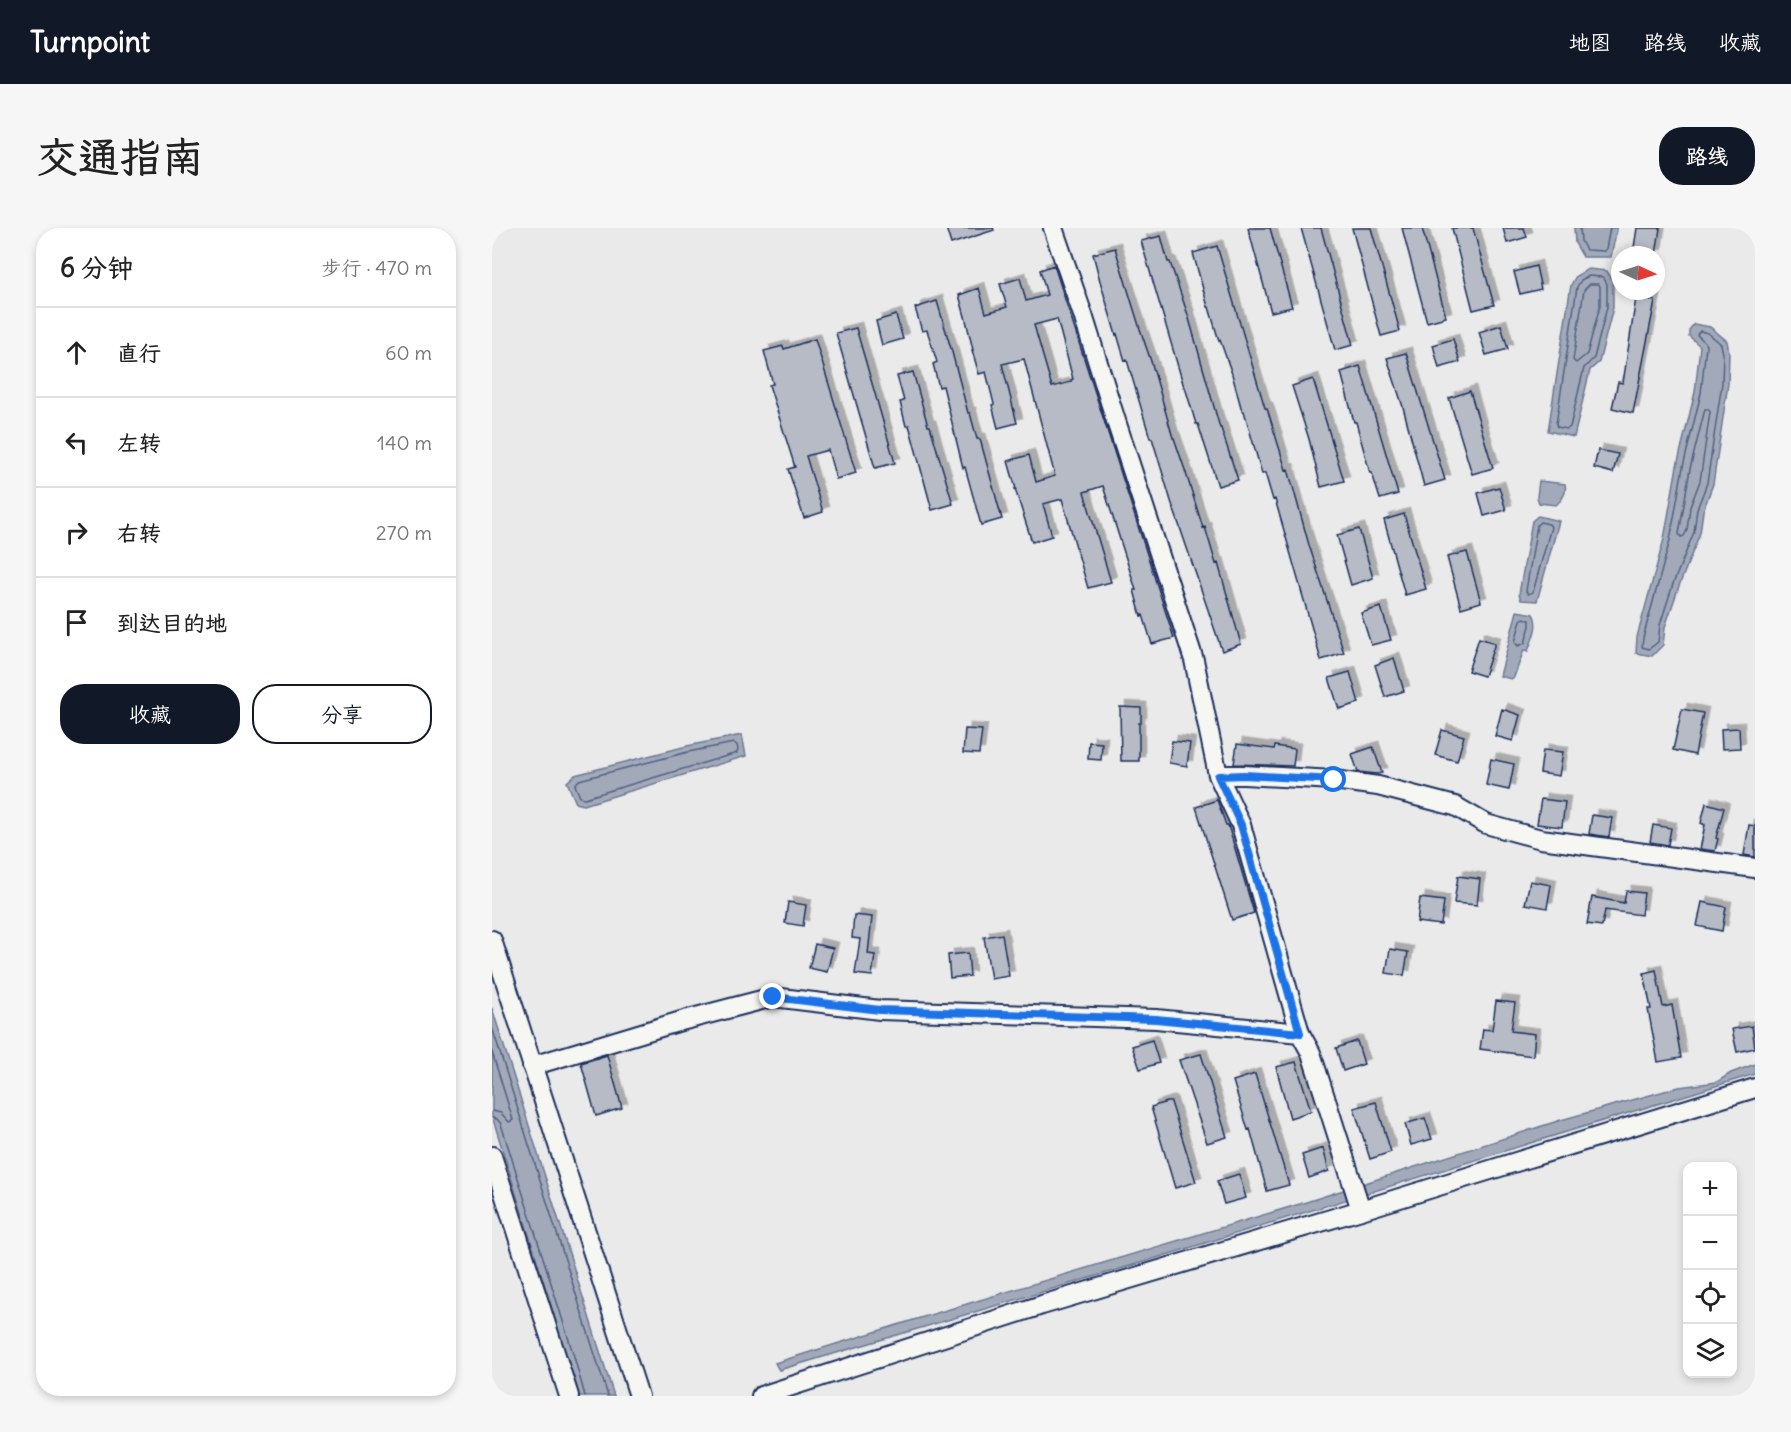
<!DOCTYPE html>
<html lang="zh">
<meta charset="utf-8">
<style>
body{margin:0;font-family:Delius,"LXGW WenKai TC",sans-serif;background:#f6f6f6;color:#222}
.controls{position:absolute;right:18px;bottom:18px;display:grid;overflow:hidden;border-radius:12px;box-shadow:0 3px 9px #0003}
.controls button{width:54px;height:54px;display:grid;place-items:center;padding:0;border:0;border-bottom:2px solid #e0e0e0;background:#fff;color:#222;font:30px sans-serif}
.compass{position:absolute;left:1119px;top:18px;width:54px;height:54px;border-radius:50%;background:#fff;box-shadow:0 3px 9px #0003;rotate:94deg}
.stop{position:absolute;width:18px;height:18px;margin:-14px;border:4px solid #1a73e8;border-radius:50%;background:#fff}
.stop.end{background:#1a73e8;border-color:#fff;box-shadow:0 2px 6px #0008}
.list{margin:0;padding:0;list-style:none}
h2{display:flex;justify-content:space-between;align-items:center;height:78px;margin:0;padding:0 24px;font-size:26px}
h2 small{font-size:20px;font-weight:400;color:#767676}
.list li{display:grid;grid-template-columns:39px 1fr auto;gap:18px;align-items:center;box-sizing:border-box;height:90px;padding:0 24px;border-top:2px solid #e0e0e0}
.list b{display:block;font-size:22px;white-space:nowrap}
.list em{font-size:20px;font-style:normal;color:#767676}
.actions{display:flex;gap:12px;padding:18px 24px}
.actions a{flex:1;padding:14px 0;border:2px solid #111827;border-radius:24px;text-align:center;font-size:21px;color:#111827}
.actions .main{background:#111827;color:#fff}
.icon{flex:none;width:33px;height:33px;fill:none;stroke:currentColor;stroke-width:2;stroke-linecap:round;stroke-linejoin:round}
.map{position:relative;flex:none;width:1263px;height:1168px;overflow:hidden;border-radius:24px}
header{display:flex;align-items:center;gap:36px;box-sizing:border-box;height:84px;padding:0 30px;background:#111827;color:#fff}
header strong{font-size:28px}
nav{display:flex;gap:33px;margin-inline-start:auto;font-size:21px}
.intro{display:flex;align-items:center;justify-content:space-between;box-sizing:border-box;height:144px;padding:0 36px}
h1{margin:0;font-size:42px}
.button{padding:15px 27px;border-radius:24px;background:#111827;color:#fff;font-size:21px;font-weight:700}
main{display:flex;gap:36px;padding:0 36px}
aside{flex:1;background:#fff;border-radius:24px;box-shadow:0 3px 9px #0003}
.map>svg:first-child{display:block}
.water{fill:#a2aaba;stroke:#6c7995;stroke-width:1.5}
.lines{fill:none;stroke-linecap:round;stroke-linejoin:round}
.shore{stroke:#516083;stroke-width:1.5}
.building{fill:#b6bbc6;stroke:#1b2f5e;stroke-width:1.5;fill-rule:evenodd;filter:url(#shadow)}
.minor-casing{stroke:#1b2f5e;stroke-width:22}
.minor{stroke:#f6f6f2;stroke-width:18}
.route{stroke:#1a73e8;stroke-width:8}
</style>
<header>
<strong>Turnpoint</strong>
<nav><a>地图</a><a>路线</a><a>收藏</a></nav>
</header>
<div class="intro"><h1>交通指南</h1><a class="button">路线</a></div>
<main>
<aside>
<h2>6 分钟<small>步行 · 470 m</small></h2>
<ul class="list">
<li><svg class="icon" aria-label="ahead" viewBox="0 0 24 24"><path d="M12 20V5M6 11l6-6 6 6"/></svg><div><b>直行</b></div><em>60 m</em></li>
<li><svg class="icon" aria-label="left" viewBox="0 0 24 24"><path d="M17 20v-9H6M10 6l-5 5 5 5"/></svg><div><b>左转</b></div><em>140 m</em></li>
<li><svg class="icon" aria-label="right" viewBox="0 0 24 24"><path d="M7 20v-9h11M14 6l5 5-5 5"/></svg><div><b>右转</b></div><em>270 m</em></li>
<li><svg class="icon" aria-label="arrive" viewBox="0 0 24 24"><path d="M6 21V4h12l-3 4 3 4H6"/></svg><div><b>到达目的地</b></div></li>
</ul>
<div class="actions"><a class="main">收藏</a><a>分享</a></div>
</aside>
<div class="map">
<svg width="1263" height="1168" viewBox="0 0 1263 1168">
<defs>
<filter id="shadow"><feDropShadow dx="5.5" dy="-5.5" stdDeviation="0" flood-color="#0004"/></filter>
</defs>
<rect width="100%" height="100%" fill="#e9eae9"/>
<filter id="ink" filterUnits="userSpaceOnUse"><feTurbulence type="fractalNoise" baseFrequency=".0167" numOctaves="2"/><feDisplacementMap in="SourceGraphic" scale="12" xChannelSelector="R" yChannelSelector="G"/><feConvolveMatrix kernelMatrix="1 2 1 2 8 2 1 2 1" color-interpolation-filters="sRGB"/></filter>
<g filter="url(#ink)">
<path class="water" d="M1082,0h43l-6,29h-28l-8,-14z
M1096,41l19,2 6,10v27l-14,54 -9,8 -16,67 -26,-6 23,-146 5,-9z
M1202,96l16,3 17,14 2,12 -1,31 -15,100 -10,27 -3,22 -21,53 -14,41 -2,18 -11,11 -16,-3 1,-16 27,-98 13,-73 18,-74 5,-46 -11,-10v-6z
M1047,253l26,3c2,9 -3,16 -9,21l-17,-2 -2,-6z
M1046,288l21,5 -22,80 -16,-1 -2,-6 13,-73z
M1025,383l16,3c7,11 -1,25 -5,37l-4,-1 -10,27 -3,2 -11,-3z
M250,507l4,21 -162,49 -8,-2 -9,-21 8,-7 112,-29z
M0,780l122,388h-35l-87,-280z
M1263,836v10l-615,189 -361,107 -4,-7 145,-45 380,-114 261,-84 118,-33 38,-5 14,-9z"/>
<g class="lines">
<path class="shore" d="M1088,0l1,13 5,9 18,1 2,-2 4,-21
M1097,48l14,1 4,7v23l-13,51 -10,10 -14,59 -3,2 -10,-2 -1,-3 21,-137 4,-7z
M1098,56h8l2,2v20l-13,48 -11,9 -3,-3 11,-70z
M1208,103l8,2 13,11 2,10 -1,29 -15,100 -10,26 -3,23 -21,52 -13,41 -2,17 -9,7 -7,-2 1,-9 27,-98 13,-73 18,-74 5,-47 -1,-4 -8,-7 1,-2z
M1213,181h3l2,3 -10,69 -10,26 -3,23 -3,6 -3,1 -2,-3 11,-65z
M1048,294l9,2 2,3 -18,65 -5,2 -2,-3 11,-66z
M1032,390l6,2v6l-5,17 -7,3 -3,-4 6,-22z
M242,515l3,2 1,5 -1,3 -152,45 -5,-1 -5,-12 4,-5 109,-28z
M0,799l116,369
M0,824l21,68 -4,2 -8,-9 -9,-2
M0,890l5,1 4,5 72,229 12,43"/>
</g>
<path class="building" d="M454,0h47l1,2 -43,14z
M756,0h22l22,79 -21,5z
M809,0h20l32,117 -18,5z
M860,0h19l29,103 -19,5z
M910,0h20l24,89 -19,5z
M960,0h21l21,77 -21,5z
M1011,0h21l3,9 -20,6z
M1145,0h23l-4,27 -23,-1z
M669,8l7,26h2l18,53 32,113h1l17,52 -20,6 -20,-62h-2l-11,-37h-1l-43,-146z
M725,18l48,162h2l19,62 2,-1 21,76 35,108 -23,7 -46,-161 -2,1 -8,-27 -3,1 -18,-63h-2l-10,-37 -12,-34 -1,1 -10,-34h-1l-15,-54z
M623,20l25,81 12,35 21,74h1l11,32 18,58 2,-1 11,37 2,-1 23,81 -19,7 -51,-150 -19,-63h-2l-23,-78 -2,1 -8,-27 -1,1 -16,-54 -7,-27z
M562,37l120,373 -22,6 -9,-29 -2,1 -7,-26h2l-33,-104 -19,6 27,90 -23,6 -26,-89 -19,5 9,32 -20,6 -17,-53h1l-8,-28 21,-6 7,27 19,-6 -31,-117 -22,5 15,59 -19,5 -6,-23 2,-1 -8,-32 -7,2 -7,-24h1l-7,-30 -7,-25 20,-7 7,25 21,-6 -7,-23 20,-6 6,23 21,-6 -7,-25zM565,91l16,60 -2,1v2l-19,5 -18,-62z
M1044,38l5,23 -21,5 -6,-22z
M1144,70l19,3 -22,112 -21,-5 6,-26 5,1z
M445,73l15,51 16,61h2l7,26h3l22,80 -21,6 -16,-58 -2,1 -20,-82 -4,1 -6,-23 4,-2 -10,-32 -5,1 -7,-23z
M404,87l7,24 -21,6 -6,-24z
M1009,97l7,24 -22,6 -7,-23z
M364,100l39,135 -20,5 -39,-135z
M323,111l41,134 -20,6 -8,-29 -22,6 17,56 -19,6 -16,-49 7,-2 -26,-82 4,-1 -9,-33 19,-5 1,3z
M961,111l7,23 -21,6 -6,-23z
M914,125l39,127 -21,6 -21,-79 -16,-49z
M868,138l38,128 -18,5 -8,-26h-2l-14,-51h-2l-13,-50z
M421,144l15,54h2l23,78 -21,6 -23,-85 -3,1 -6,-24 4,-1 -7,-25z
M821,151l31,102 -23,6 -12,-48 -17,-53z
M978,163l23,77 -21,6 -23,-76z
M1106,222l20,4 -5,19 -19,-5z
M1007,259l7,23 -22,6 -6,-23z
M912,286l22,75 -21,6 -21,-75z
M867,301l14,49 -22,7 -14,-50z
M975,324l14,50 -20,6 -14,-51z
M889,379l10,33 -20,5 -10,-32z
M987,410l16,5 -11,33 -16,-5z
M902,430l10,33 -19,6 -10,-32z
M858,444l9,31 -20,6 -10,-31z
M628,479l21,1v15h-2v38h-18z
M1010,481l18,6 -7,26 -18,-5z
M1190,481l21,4 -8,42 -22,-5z
M1247,500l1,20 -18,1 -1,-20z
M473,501l17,1 -3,24 -16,-1z
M950,502l22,6 -7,25 -22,-6z
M680,513l18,2 -3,23 -18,-3z
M597,514l13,1 -1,17 -13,-1z
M745,516l37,5 1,-3 20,3 -2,17 -59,-2z
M881,519l9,26 -5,1 -19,-2 -6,-18z
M1051,522l20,2 -4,24 -19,-3z
M999,531l23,5 -5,26 -23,-5z
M1049,571l24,3 -3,25 -25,-3z
M725,572l9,25h2l26,88 -22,7 -36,-113z
M1214,575l18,5 -8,30 2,1 -3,12 -15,-2 5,-24 -4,-2z
M1100,587l20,3 -3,19 -20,-3z
M1161,597l18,3 -3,17 -18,-3z
M1257,597l6,1v31l-11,-2z
M966,648l22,3 -3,26 -23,-2z
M1038,653l21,4 -4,23 -22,-4z
M1134,663l18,2 -3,22 -36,-5 -3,16 -15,-2 5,-27 32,6z
M928,670l24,3 -3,24 -24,-3z
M296,674l18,3 -3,21 -18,-3z
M1210,674l24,5 -4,24 -25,-5z
M362,687l18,2 -4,37 7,1 -3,21 -17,-2 5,-35 -8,-1z
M510,706l7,42 -18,3 -7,-42z
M323,716l18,4 -6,24 -18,-4z
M898,721l18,3 -4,24 -18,-3z
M476,725l2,23 -20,2 -2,-23z
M1164,742l7,37 9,-2 9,53 -23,4 -10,-53h3l-7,-36z
M1004,773l19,2 -4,28 24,3 -2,22 -53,-7 3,-20 9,1z
M1260,798l3,22 -18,4 -5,-23z
M660,812l7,23 -19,6 -8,-23z
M865,813l7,23 -21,7 -7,-23z
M709,826l26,83 -20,6 -28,-83z
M115,827l15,53 -26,8 -15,-53z
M804,834l15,49 -21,7 -14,-51z
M763,846l34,111 -22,6 -17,-62 -2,1 -15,-49z
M675,874h4l25,80 -21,6 -24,-81z
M884,874l15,50 -21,7 -16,-51z
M933,890l7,21 -21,6 -6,-21z
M831,920l6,23 -20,7 -7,-23z
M747,946l7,24 -22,6 -7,-23z"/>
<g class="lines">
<g class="minor-casing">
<path id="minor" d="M561,0l30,87 33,106 78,239 24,115 23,50 59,208 11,20 50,157
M726,547h26l90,5 44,6 77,20 31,18 55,15 214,29
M0,712l147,456
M40,838l149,-45 92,-24 107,13 276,9 144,14
M0,928l77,240
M269,1168l281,-91 319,-95 394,-122"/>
</g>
<use href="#minor" class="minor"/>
</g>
</g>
<g class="lines" filter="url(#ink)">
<path class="route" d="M281,769l107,13 276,9 144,14 -59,-208 -23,-49 26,-1 90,5"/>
</g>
</svg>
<div class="controls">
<button>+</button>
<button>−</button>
<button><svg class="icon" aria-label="locate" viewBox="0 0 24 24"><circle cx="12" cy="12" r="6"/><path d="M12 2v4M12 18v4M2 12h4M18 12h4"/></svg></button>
<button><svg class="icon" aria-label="layers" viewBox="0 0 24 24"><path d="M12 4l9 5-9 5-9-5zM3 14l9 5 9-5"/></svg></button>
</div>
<svg class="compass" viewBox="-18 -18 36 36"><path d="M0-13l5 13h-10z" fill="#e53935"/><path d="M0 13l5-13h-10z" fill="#767676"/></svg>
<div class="stop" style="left:842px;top:552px"></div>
<div class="stop end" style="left:281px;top:769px"></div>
</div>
</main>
